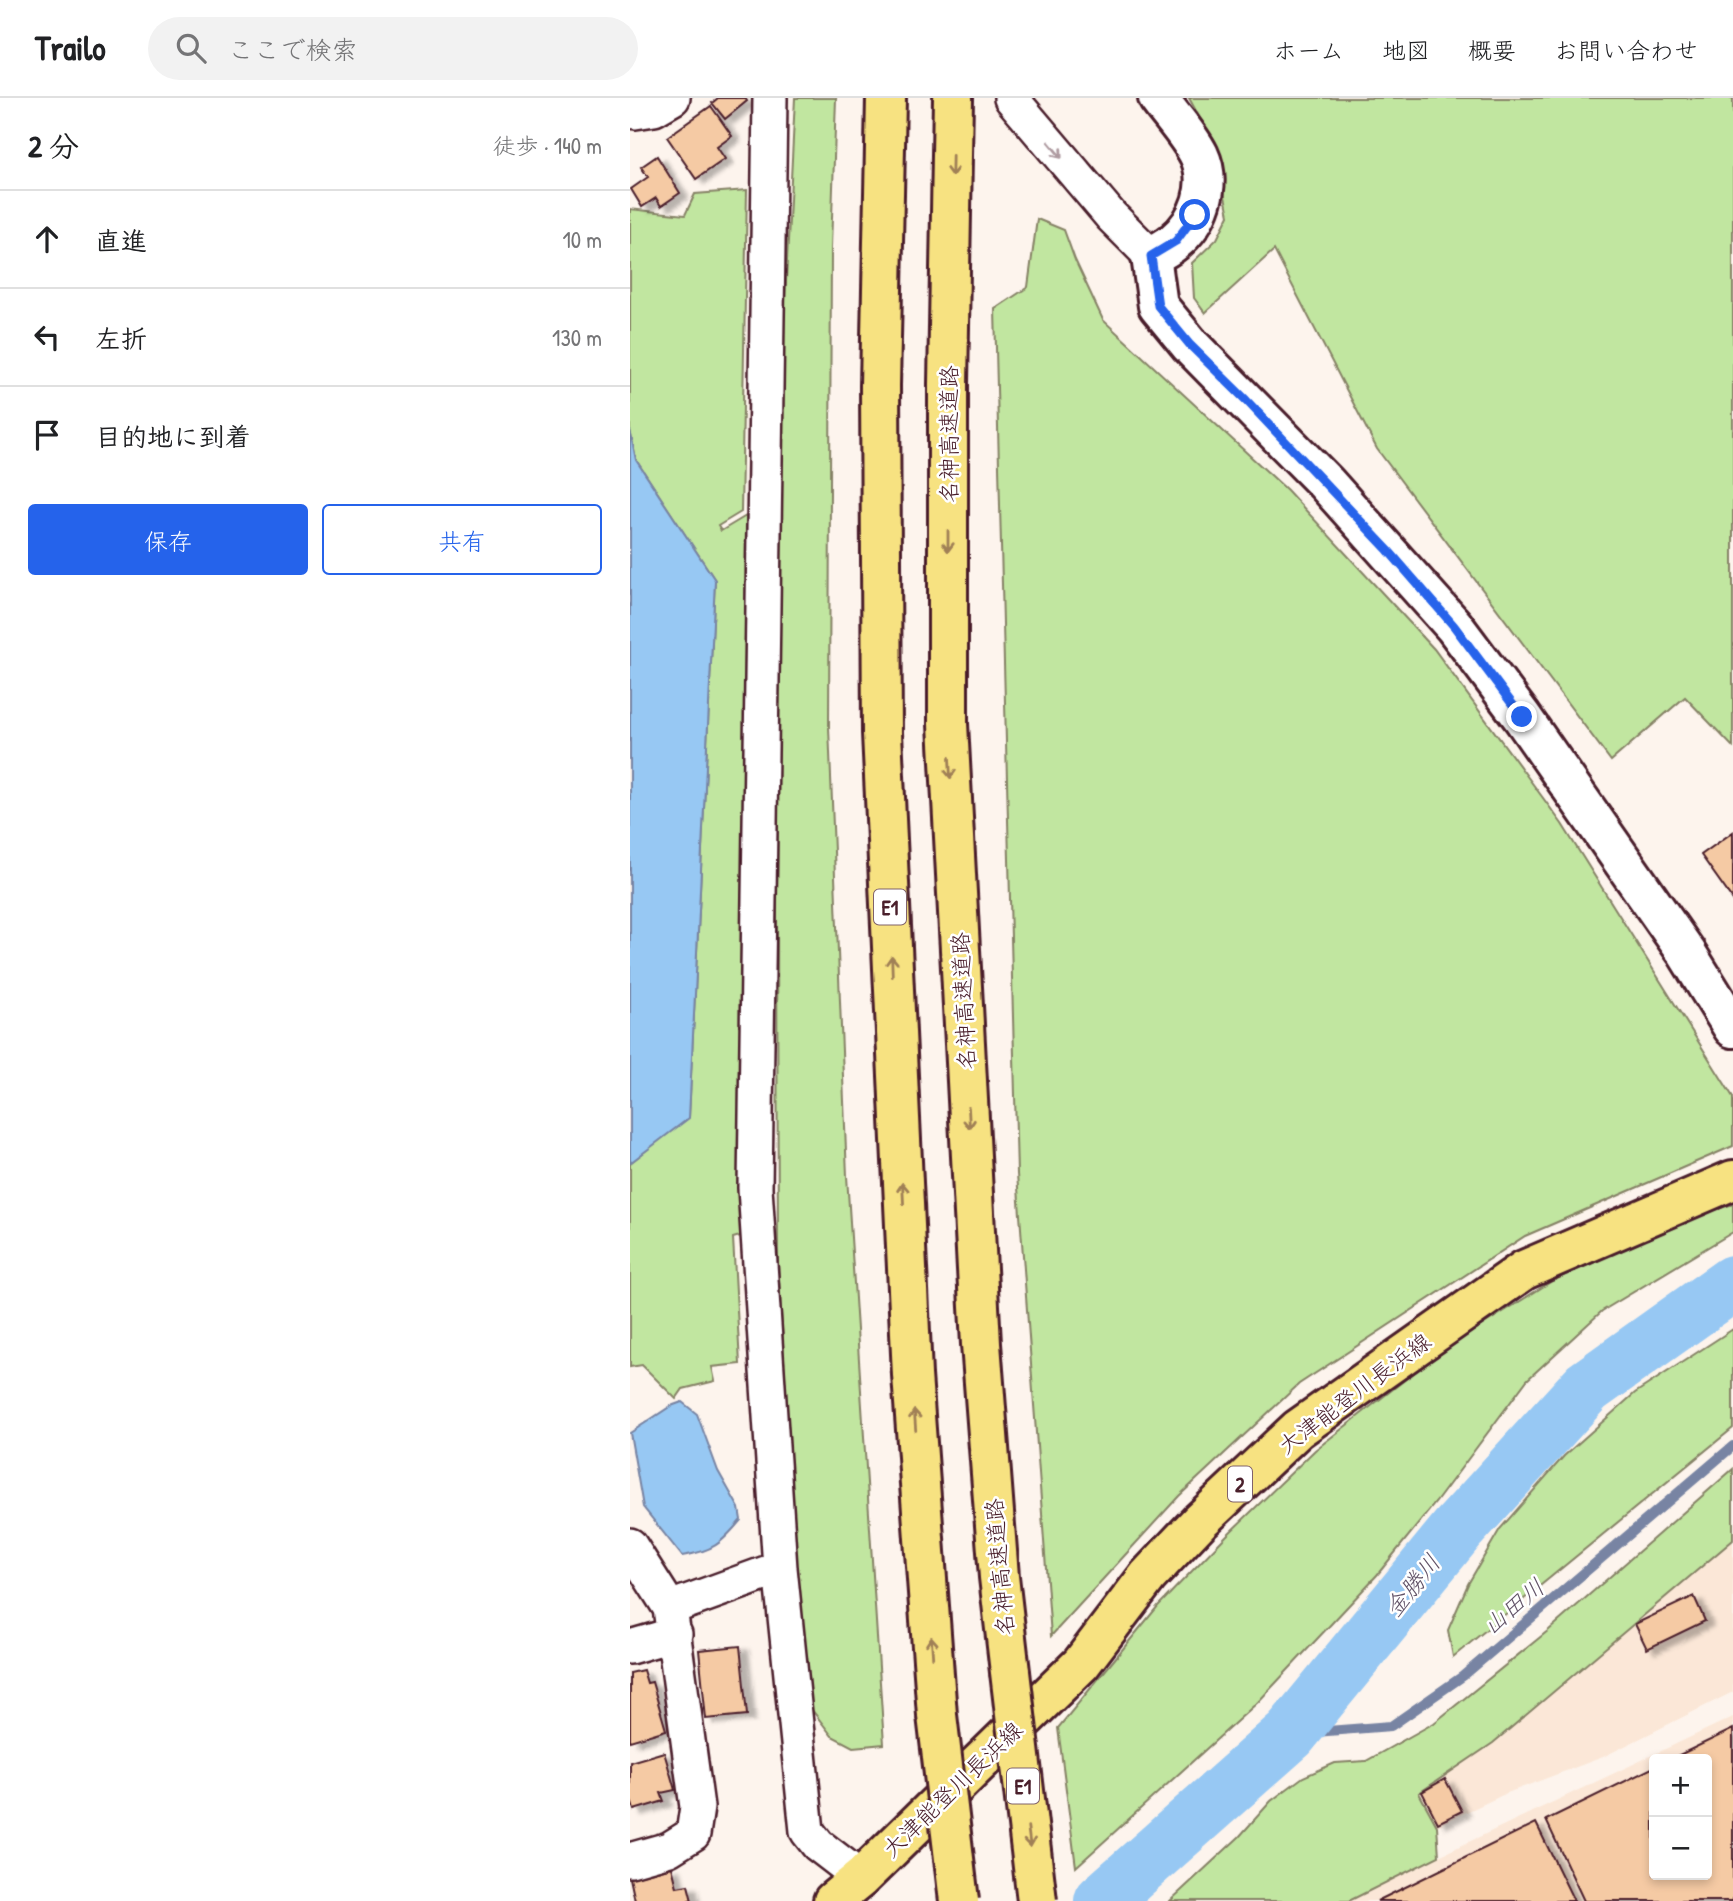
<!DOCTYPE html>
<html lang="ja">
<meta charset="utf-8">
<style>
body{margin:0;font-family:"Patrick Hand","Klee One",sans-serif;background:#f2f2f2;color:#202124}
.controls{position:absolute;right:21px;bottom:21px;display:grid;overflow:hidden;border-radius:7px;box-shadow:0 4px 10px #0003}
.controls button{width:63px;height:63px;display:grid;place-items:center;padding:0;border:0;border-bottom:2px solid #e0e0e0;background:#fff;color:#202124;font:35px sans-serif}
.stop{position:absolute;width:21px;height:21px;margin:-16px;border:5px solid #2563eb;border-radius:50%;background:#fff}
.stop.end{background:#2563eb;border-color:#fff;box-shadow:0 2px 7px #0008}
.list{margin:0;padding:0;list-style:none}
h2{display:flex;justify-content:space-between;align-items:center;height:91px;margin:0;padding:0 28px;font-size:30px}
h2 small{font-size:23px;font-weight:400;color:#757577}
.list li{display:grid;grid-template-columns:46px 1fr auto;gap:21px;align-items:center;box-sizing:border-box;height:98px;padding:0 28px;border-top:2px solid #e0e0e0}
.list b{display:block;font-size:26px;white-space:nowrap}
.list em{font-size:23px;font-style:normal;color:#757577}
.actions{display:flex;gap:14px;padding:21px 28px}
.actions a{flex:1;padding:16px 0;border:2px solid #2563eb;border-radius:7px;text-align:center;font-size:24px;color:#2563eb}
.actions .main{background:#2563eb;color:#fff}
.icon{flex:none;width:38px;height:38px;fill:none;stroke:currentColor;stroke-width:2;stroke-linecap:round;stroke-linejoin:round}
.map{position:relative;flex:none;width:1103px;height:1803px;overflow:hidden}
header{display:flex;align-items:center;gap:42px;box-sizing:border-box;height:98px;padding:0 35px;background:#fff;border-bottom:2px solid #e0e0e0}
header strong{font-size:33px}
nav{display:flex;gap:38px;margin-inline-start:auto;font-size:24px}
.search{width:490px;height:63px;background:#f2f2f2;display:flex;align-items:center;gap:18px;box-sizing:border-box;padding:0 24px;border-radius:38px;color:#757577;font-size:26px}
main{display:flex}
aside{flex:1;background:#fff}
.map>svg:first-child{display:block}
.built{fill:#fbe7d7;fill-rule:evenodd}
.green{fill:#c1e6a0;stroke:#868266;stroke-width:2}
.water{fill:#97c8f3;stroke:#7884a3;stroke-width:2}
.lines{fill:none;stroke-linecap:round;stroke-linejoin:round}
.stream{stroke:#7884a3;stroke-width:10}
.river{stroke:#97c8f3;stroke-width:56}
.building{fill:#f5caa4;stroke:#4a1f2b;stroke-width:2;filter:url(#shadow)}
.minor-casing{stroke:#4a1f2b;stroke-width:38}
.tertiary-casing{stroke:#4a1f2b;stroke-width:44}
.primary-casing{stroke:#4a1f2b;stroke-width:44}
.motorway-casing{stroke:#4a1f2b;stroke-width:44}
.minor{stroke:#fff;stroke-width:33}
.tertiary{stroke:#fff;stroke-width:38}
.primary{stroke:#f7e281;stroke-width:38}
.motorway{stroke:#f7e281;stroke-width:38}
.motorway-bridge-casing{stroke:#4a1f2b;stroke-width:44;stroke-linecap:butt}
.motorway-bridge{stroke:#f7e281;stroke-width:38}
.oneway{stroke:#ae9aa0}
.oneway2{stroke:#a08056}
.route{stroke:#2563eb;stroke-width:9}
.labels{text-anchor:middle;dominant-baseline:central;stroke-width:5;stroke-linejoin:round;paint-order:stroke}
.shield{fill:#fff;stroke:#80626b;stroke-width:2}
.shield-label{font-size:21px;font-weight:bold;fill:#4a1f2b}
.street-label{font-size:23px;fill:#4a1f2b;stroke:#fff}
.water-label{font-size:24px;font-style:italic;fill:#615267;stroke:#fff}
</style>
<header>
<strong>Trailo</strong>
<div class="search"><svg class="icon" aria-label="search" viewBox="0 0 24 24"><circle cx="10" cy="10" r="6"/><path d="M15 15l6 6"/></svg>ここで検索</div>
<nav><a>ホーム</a><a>地図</a><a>概要</a><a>お問い合わせ</a></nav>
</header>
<main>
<aside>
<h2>2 分<small>徒歩 · 140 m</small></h2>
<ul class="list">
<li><svg class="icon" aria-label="ahead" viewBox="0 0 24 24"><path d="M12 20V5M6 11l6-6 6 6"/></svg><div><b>直進</b></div><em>10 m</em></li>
<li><svg class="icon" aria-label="left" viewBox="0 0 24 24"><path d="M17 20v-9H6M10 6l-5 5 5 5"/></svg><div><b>左折</b></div><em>130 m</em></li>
<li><svg class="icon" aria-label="arrive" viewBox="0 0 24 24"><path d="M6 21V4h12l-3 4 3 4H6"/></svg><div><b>目的地に到着</b></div></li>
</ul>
<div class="actions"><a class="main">保存</a><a>共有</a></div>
</aside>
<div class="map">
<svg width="1103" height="1803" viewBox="0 0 1103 1803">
<defs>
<filter id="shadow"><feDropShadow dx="8" dy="4.5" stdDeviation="2" flood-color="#0004"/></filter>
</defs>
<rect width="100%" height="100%" fill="#fdf4ed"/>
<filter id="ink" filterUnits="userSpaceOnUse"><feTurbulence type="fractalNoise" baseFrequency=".0143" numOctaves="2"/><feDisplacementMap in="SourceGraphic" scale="14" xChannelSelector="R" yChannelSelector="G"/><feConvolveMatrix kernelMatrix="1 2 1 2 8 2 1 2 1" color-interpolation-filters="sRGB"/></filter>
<g filter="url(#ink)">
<path class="built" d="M1103,1442v152l-130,65 -96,36 -70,33 -19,-33 75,-50z
M1103,1619v184h-384l90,-45zM1024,1661h53v116h-53z"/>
<path class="green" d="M165,0h41l-5,150 -2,479 18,449 37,568 -31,3 -21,-11 -23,-30 -6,-39 -25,-404 -1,-350 3,-510z
M559,0h544v649l-48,-50 -74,64 -234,-312 -103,-199 -69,63 -11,-15 -2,-35 25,-24 12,-24 -15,-71z
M117,92l-6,322 -23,14 3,5 25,-15 -6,720 -7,2 7,126 -28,3 3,14 -32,8 -7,10 -34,-34 -12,2v-204l59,-46 26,-537 -79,-120 -6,-30v-221l55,6 10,-21z
M407,121l27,11 11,30 28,60 184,170 147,159 128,175 171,273v49l-208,90 -226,148 -120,112 -128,140 -34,-462 -22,-865 33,-22z
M1103,1106v28l-131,79 -75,69 -91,122 -59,73 -119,127 -182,165 -18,-139 100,-122 68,-70 89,-86 128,-100 109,-69 144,-65z
M1103,1231v99l-280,229 -5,-27 20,-46 32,-55 64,-73 71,-63z
M1103,1371v71l-240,203 -74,50 18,33 2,30 -90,45h-179l69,-64 32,-36 32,-24 32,-14 31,-2 68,-38 115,-93z"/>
<path class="water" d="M0,332l6,30 79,120 -26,538 -59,45z
M52,1304l15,12 21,57 21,37 2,12c-20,24 -28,31 -59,36l-39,-49 -13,-74 41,-27z"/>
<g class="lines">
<path class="stream" d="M660,1636l101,-8 72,-50 270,-230"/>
<path class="river" d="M472,1803l188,-167 168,-205 129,-142 146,-104"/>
</g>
<path class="building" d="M88,0h27l2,3 -22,18 -13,-16z
M81,8l21,30 -15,11 8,12 -29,20 -29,-42z
M27,58l23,37 -19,13 -5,-8 -14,9 -11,-18 17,-12 -7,-10z
M1103,734v68l-32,-45z
M1064,1498l11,25 -58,28 -12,-25z
M110,1548l7,69 -41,4 -7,-69z
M13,1572l4,13 5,-1 14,48 -36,11v-68z
M1103,1631v172h-149l-38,-81 108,-53v108h53v-116h-36z
M34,1654l11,38 -14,3 3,8 -30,9 -4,-13v-35z
M815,1681l17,32 -24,12 -16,-31z
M906,1725l38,78h-197z
M42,1769l5,20 11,-2 4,16h-57l-5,-23z"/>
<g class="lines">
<g class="minor-casing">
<path id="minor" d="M1,0l4,14 19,-3 19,-11
M140,0l-15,1090 25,380 27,263 11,14 43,33
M381,0l100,118 40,40
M0,1447l40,63 27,199 -4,27 -24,15 -39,11
M40,1510l110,-40
M0,1549l45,-13"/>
</g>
<g class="tertiary-casing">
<path id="tertiary" d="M528,0c13,18 31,37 41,57 14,30 0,67 -25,87 -7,6 -15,10 -23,14l7,50 32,39 136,138 128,143 68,91 164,235 47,76"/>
</g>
<g class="primary-casing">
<path id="primary" d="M203,1803l28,-23 220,-214 67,-88 52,-55 98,-92 226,-159 209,-90"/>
</g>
<g class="motorway-casing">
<path id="motorway" d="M256,0l-6,288 2,347 30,642 25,340
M323,0l-5,286v340l33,620 18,233 11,95"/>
</g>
<use href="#minor" class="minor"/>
<use href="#tertiary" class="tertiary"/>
<use href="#primary" class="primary"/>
<use href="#motorway" class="motorway"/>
<g class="motorway-bridge-casing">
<path id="motorway-bridge" d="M380,1574l27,229
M307,1617l22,186"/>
</g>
<use href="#motorway-bridge" class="motorway-bridge"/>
</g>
<defs><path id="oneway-shaft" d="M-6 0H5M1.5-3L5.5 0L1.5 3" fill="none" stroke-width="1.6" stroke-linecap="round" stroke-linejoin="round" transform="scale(1.75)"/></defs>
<use class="oneway" href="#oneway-shaft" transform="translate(425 52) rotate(50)"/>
<g class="oneway2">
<use href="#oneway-shaft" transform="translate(322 68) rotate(91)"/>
<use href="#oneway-shaft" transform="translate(318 443) rotate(90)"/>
<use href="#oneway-shaft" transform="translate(320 670) rotate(87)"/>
<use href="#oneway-shaft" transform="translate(262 868) rotate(-92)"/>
<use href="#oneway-shaft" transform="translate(339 1020) rotate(87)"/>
<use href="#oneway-shaft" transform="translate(273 1095) rotate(-93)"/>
<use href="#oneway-shaft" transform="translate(285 1322) rotate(-94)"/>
<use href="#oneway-shaft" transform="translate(302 1549) rotate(-94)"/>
<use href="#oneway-shaft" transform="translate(399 1739) rotate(83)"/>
</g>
</g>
<g class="lines" filter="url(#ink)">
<path class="route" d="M565,117l-19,26 -25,15 7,50 32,39 56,55 142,150 66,76 68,91"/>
</g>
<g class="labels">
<g class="shield">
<rect x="244" y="791.5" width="32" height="35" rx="5"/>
<rect x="598" y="1368.5" width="24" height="35" rx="5"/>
<rect x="377" y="1670.5" width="32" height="35" rx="5"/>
</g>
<g class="shield-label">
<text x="260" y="809">E1</text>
<text x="610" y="1386">2</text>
<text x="393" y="1688">E1</text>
</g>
<g class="street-label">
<text transform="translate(318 336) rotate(-90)">名神高速道路</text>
<text transform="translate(333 903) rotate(-93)">名神高速道路</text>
<text transform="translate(724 1295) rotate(-37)">大津能登川長浜線</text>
<text transform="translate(369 1469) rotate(-95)">名神高速道路</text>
<text transform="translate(322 1691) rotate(-44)">大津能登川長浜線</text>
</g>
<g class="water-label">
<text transform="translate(782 1487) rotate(-51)">金勝川</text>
<text transform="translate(883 1508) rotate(-40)">山田川</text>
</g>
</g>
</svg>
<div class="controls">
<button>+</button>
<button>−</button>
</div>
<div class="stop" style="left:565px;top:117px"></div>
<div class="stop end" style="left:892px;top:619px"></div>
</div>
</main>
